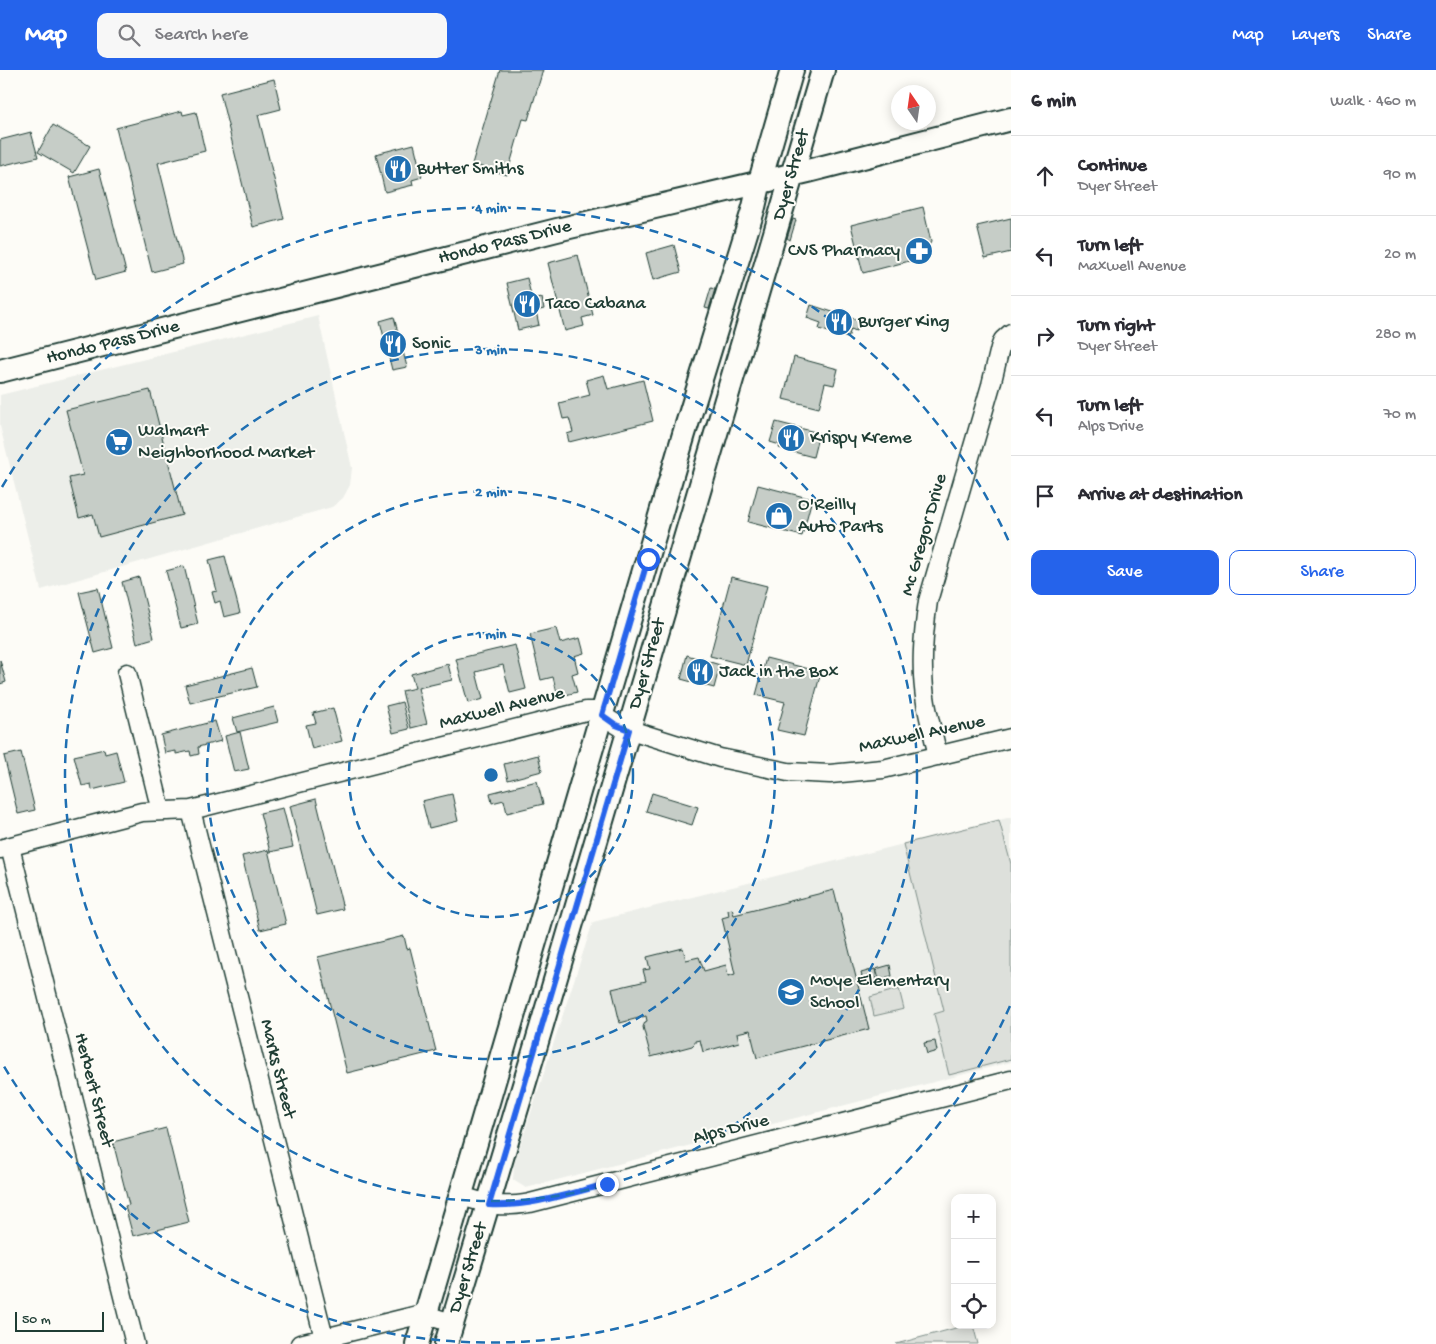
<!DOCTYPE html>
<meta charset="utf-8">
<style>
body{margin:0;font-family:"Gochi Hand",sans-serif;background:#f7f7f7;color:#2b2b33}
.controls{position:absolute;right:15px;bottom:15px;display:grid;overflow:hidden;border-radius:10px;box-shadow:0 2px 12px #0003}
.controls button{width:45px;height:45px;display:grid;place-items:center;padding:0;border:0;border-bottom:1px solid #e1e1e2;background:#fff;color:#2b2b33;font:25px sans-serif}
.compass{position:absolute;left:891px;top:15px;width:45px;height:45px;border-radius:50%;background:#fff;box-shadow:0 2px 12px #0003;rotate:347deg}
.scale{position:absolute;left:15px;bottom:12px;width:89px;box-sizing:border-box;padding-left:5px;border:2px solid #1f3d34;border-top:0;font-size:14px;line-height:18px;white-space:nowrap;color:#1f3d34;-webkit-text-stroke:4px #fdfcf7;paint-order:stroke}
.stop{position:absolute;width:15px;height:15px;margin:-11px;border:4px solid #2563eb;border-radius:50%;background:#fff}
.stop.end{background:#2563eb;border-color:#fff;box-shadow:0 1px 5px #0008}
.list{margin:0;padding:0;list-style:none}
h2{display:flex;justify-content:space-between;align-items:center;height:65px;margin:0;padding:0 20px;font-size:21px}
h2 small{font-size:16px;font-weight:400;color:#7c7c81}
.list li{display:grid;grid-template-columns:32px 1fr auto;gap:15px;align-items:center;box-sizing:border-box;height:80px;padding:0 20px;border-top:1px solid #e1e1e2}
.list b{display:block;font-size:19px;white-space:nowrap}
.list p{margin:0;font-size:16px;white-space:nowrap;color:#7c7c81}
.list em{font-size:16px;font-style:normal;color:#7c7c81}
.actions{display:flex;gap:10px;padding:15px 20px}
.actions a{flex:1;padding:11px 0;border:1px solid #2563eb;border-radius:10px;text-align:center;font-size:18px;color:#2563eb}
.actions .main{background:#2563eb;color:#fff}
.icon{flex:none;width:28px;height:28px;fill:none;stroke:currentColor;stroke-width:2;stroke-linecap:round;stroke-linejoin:round}
.map{position:relative;flex:none;width:1011px;height:1274px;overflow:hidden}
header{display:flex;align-items:center;gap:30px;box-sizing:border-box;height:70px;padding:0 25px;background:#2563eb;color:#fff}
header strong{font-size:24px}
nav{display:flex;gap:28px;margin-inline-start:auto;font-size:18px}
.search{width:350px;height:45px;background:#f7f7f7;display:flex;align-items:center;gap:12px;box-sizing:border-box;padding:0 18px;border-radius:10px;color:#7c7c81;font-size:19px}
main{display:flex}
aside{flex:1;background:#fff}
.map>svg:first-child{display:block}
.built{fill:#eceee9}
.green{fill:#dde0db;stroke:#7e8e88}
.building{fill:#c6cdc7;stroke:#1f3d34}
.lines{fill:none;stroke-linecap:round;stroke-linejoin:round}
.minor-casing{stroke:#1f3d34;stroke-width:21}
.major-casing{stroke:#1f3d34;stroke-width:26}
.minor{stroke:#fdfcf7;stroke-width:18}
.major{stroke:#fdfcf7;stroke-width:22}
.route{stroke:#2563eb;stroke-width:6}
.ring{fill:none;stroke:#1f6fb2;stroke-width:2.5;stroke-dasharray:9 6}
.labels{text-anchor:middle;dominant-baseline:central;stroke-width:4;stroke-linejoin:round;paint-order:stroke}
.poi-label{font-size:19px;fill:#1f3d34;stroke:#fdfcf7;text-anchor:start}
.street-label{font-size:19px;fill:#1f3d34;stroke:#fdfcf7}
.centre{fill:#1f6fb2;stroke:#fdfcf7;stroke-width:2.5}
.ring-label{font-size:15px;text-anchor:middle;font-weight:bold;fill:#1f6fb2;stroke:#fdfcf7;stroke-width:4;stroke-linejoin:round;paint-order:stroke}
</style>
<header>
<strong>Map</strong>
<div class="search"><svg class="icon" aria-label="search" viewBox="0 0 24 24"><circle cx="10" cy="10" r="6"/><path d="M15 15l6 6"/></svg>Search here</div>
<nav><a>Map</a><a>Layers</a><a>Share</a></nav>
</header>
<main>
<div class="map">
<svg width="1011" height="1274" viewBox="0 0 1011 1274">
<rect width="100%" height="100%" fill="#fdfcf7"/>
<filter id="ink" filterUnits="userSpaceOnUse"><feTurbulence type="fractalNoise" baseFrequency=".02" numOctaves="2"/><feDisplacementMap in="SourceGraphic" scale="10" xChannelSelector="R" yChannelSelector="G"/><feConvolveMatrix kernelMatrix="1 2 1 2 8 2 1 2 1" color-interpolation-filters="sRGB"/></filter>
<g filter="url(#ink)">
<path class="built" d="M318,246l34,152 -2,17 -7,13 -11,9 -291,83 -41,-164v-31z
M1011,747v245l-485,126 -13,-8 1,-15 79,-243z"/>
<path class="green" d="M999,750l12,44v195l-62,16 -15,-61 10,-3 -41,-167z
M899,919l5,20 -30,7 -4,-19z
M967,1255h6l5,19h-82z"/>
<path class="building" d="M500,0h43l-15,50 -5,-1 -16,56 -35,-11z
M274,9l7,30 -23,6 26,104 -31,8 -33,-134z
M182,41l1,4 13,-3 9,39 -47,12 25,101 -31,8 -36,-144z
M53,55l37,21 -16,27 -36,-21z
M31,62l7,25 -38,9v-26z
M414,74l8,33 -10,3 1,5 -28,7 -9,-38z
M99,99l27,103 -30,8 -27,-103z
M923,137l8,35 -10,16 -58,15 -12,-48z
M1011,148v34l-26,6 -8,-32z
M793,149l3,1 -6,20 -3,-2z
M674,175l7,27 -28,8 -7,-27z
M578,185l15,60 -11,3 2,8 -19,5 -17,-68z
M527,208l5,22 10,-2 2,11 -8,2 3,14 -21,5 -11,-47z
M711,218l4,1 -6,20 -4,-1z
M811,235l49,16 -4,10 -5,-2 -3,9 -29,-9 2,-6 -14,-5z
M394,247l13,50 -15,3 -12,-49z
M794,287l44,12 -4,16 -9,-2 -6,25 -36,-9z
M604,305l4,14 35,-9 10,41 -84,21 -2,-8 6,-2 -4,-14 -6,1 -4,-16 31,-8 -4,-15z
M150,320l32,125 -83,22 -6,-23 -14,4 -10,-40 14,-3 -17,-65z
M776,352l43,11 -6,24 -34,-9 1,-3 -10,-3z
M758,415l54,14 -10,37 -54,-14z
M225,486l15,57 -16,4 -4,-16 -5,2 -3,-11 5,-1 -8,-31z
M184,496l14,58 -17,4 -15,-57z
M139,507l15,61 -17,5 -15,-61z
M731,507l36,9 -21,79 -36,-9z
M98,518l15,60 -18,5 -16,-61z
M556,558l4,15 20,-5 4,15 -10,3 4,16 -6,2 5,18 -19,5 -5,-20 -12,3 -11,-46z
M515,575l11,44 -16,4 -7,-28 -27,7 7,27 -15,4 -12,-44z
M687,585l33,10 -6,23 -33,-9z
M766,588l55,14 -17,64 -27,-6 8,-28 -29,-7z
M0,590l6,22 -6,2z
M448,594l4,16 -34,8 9,36 -16,4 -9,-37 13,-3 -4,-14z
M252,598l5,19 -67,16 -5,-18z
M402,632l7,27 -16,4 -7,-27z
M274,637l4,15 -41,10 -4,-14z
M333,638l9,33 -30,8 -6,-24 10,-2 -3,-10z
M215,651l6,20 -23,6 1,7 -8,2 -1,-5 -14,3v-3l-11,2 -4,-18z
M240,662l9,37 -15,3 -9,-36z
M104,679l1,5 11,-3 8,31 -32,8 -1,-6 -9,2 -8,-30z
M21,682l14,58 -17,4 -14,-58z
M538,685l4,16 -34,9 -4,-16z
M537,711l6,23 -36,9 -3,-13 -12,3 -2,-10z
M652,723l46,14 -6,18 -46,-14z
M452,724l6,27 -29,7 -7,-27z
M316,729l27,110 -26,6 -27,-109z
M283,738l10,39 -23,5 -10,-39z
M268,780l18,74 -26,6 -18,-74z
M834,820l35,139 -112,29 -7,-28 -13,3 2,9 -36,10 -3,-12 -5,1v2l-3,3 -41,11 -8,-30 2,-5 2,-1 -1,-5 -26,7 -8,-34 34,-8 -3,-11 7,-1 -3,-12 36,-9 3,12 13,-3 5,14 22,-6 2,11 7,-2 -13,-56 7,-2 -1,-6 4,-1 2,6z
M404,866l3,13 3,-1 26,103 -89,22 -29,-116z
M890,895l2,11 -13,3 -3,-10z
M875,899l2,11 -13,4 -3,-11z
M935,971l2,10 -10,3 -3,-11z
M166,1058l23,94 -56,14 -8,-30 4,-1 -16,-63z"/>
<g class="lines">
<g class="minor-casing">
<path id="minor" d="M127,603l34,138
M938,686c-4,-18 -9,-36 -12,-53 -6,-34 -3,-68 2,-102l63,-216 9,-37 3,-8 8,-7
M191,740l133,528
M10,777l125,497
M0,779l142,-37 49,-2 395,-99h9l26,16 99,31 68,14 42,2 53,-5 128,-31
M462,1126c27,9 39,12 68,7l481,-123
M300,1274l118,-29h8l26,8"/>
</g>
<g class="major-casing">
<path id="major" d="M0,301l557,-141 251,-59 203,-52
M417,1274l267,-910 70,-227 6,-26 32,-111
M446,1274l90,-299 287,-975"/>
</g>
<use href="#minor" class="minor"/>
<use href="#major" class="major"/>
</g>
</g>
<g class="lines" filter="url(#ink)">
<path class="route" d="M607,1114c-39,10 -78,23 -118,21l140,-475 -13,-5 -14,-10 46,-156"/>
</g>
<g class="ring">
<circle cx="491" cy="705" r="142"/>
<circle cx="491" cy="705" r="284"/>
<circle cx="491" cy="705" r="426"/>
<path d="M1010 936A568 568 0 0 1 2 993M2 417A568 568 0 0 1 1010 474"/>
</g>
<defs>
<g id="restaurant-disc" transform="scale(1.4375)"><circle r="9.5" fill="#1f6fb2" stroke="#fdfcf7"/><path d="M-5-6h1v4h1v-4h1v4h1v-4h1v5L-1.5 .5V6h-2V.5L-5-1ZM5-6V6H3V1.5H1.5Q1.5-4 5-6Z" fill="#fff"/></g>
<g id="pharmacy-disc" transform="scale(1.4375)"><circle r="9.5" fill="#1f6fb2" stroke="#fdfcf7"/><path d="M-2-6h4v4h4v4h-4v4h-4v-4h-4v-4h4Z" fill="#fff"/></g>
<g id="supermarket-disc" transform="scale(1.4375)"><circle r="9.5" fill="#1f6fb2" stroke="#fdfcf7"/><path d="M-6-5.5h2.5l.6 2H6L4.5 2H-2.5L-4.4-4H-6ZM-1.5 3.2a1.3 1.3 0 1 0 .1 0ZM3 3.2a1.3 1.3 0 1 0 .1 0Z" fill="#fff"/></g>
<g id="shop-disc" transform="scale(1.4375)"><circle r="9.5" fill="#1f6fb2" stroke="#fdfcf7"/><path d="M-5-2.5h2.3a2.7 3.5 0 0 1 5.4 0H5L5.5 6h-11ZM-1.5-2.5h3a1.5 2.3 0 0 0-3 0Z" fill="#fff"/></g>
<g id="school-disc" transform="scale(1.4375)"><circle r="9.5" fill="#1f6fb2" stroke="#fdfcf7"/><path d="M0-5L7-2L0 1L-7-2ZM-4 1L0 2.5L4 1V4Q0 6-4 4Z" fill="#fff"/></g>
</defs>
<g fill-rule="evenodd">
<use href="#restaurant-disc" x="398" y="99"/>
<use href="#pharmacy-disc" x="919" y="181"/>
<use href="#restaurant-disc" x="527" y="234"/>
<use href="#restaurant-disc" x="839" y="252"/>
<use href="#restaurant-disc" x="393" y="274"/>
<use href="#restaurant-disc" x="791" y="368"/>
<use href="#supermarket-disc" x="119" y="372"/>
<use href="#shop-disc" x="779" y="446"/>
<use href="#restaurant-disc" x="700" y="602"/>
<use href="#school-disc" x="791" y="922"/>
</g>
<g class="labels">
<g class="poi-label">
<text x="417" y="99">Butter Smiths</text>
<text x="900" y="181" text-anchor="end">CVS Pharmacy</text>
<text x="546" y="234">Taco Cabana</text>
<text x="858" y="252">Burger King</text>
<text x="412" y="274">Sonic</text>
<text x="138" y="361">Walmart<tspan x="138" dy="22">Neighborhood Market</tspan></text>
<text x="810" y="368">Krispy Kreme</text>
<text x="798" y="435">O'Reilly<tspan x="798" dy="22">Auto Parts</tspan></text>
<text x="719" y="602">Jack in the Box</text>
<text x="810" y="911">Moye Elementary<tspan x="810" dy="22">School</tspan></text>
</g>
<g class="street-label">
<text transform="translate(792 105) rotate(-74)">Dyer Street</text>
<text transform="translate(505 173) rotate(-14)">Hondo Pass Drive</text>
<text transform="translate(113 273) rotate(-14)">Hondo Pass Drive</text>
<text transform="translate(925 465) rotate(-74)">Mc Gregor Drive</text>
<text transform="translate(648 594) rotate(-74)">Dyer Street</text>
<text transform="translate(502 639) rotate(-14)">Maxwell Avenue</text>
<text transform="translate(922 665) rotate(-12)">Maxwell Avenue</text>
<text transform="translate(277 999) rotate(76)">Marks Street</text>
<text transform="translate(93 1020) rotate(76)">Herbert Street</text>
<text transform="translate(731 1060) rotate(-14)">Alps Drive</text>
<text transform="translate(469 1198) rotate(-73)">Dyer Street</text>
</g>
</g>
<circle cx="491" cy="705" r="8" class="centre"/>
<g class="ring-label">
<text x="491" y="142">4 min</text>
<text x="491" y="284">3 min</text>
<text x="491" y="426">2 min</text>
<text x="491" y="568">1 min</text>
</g>
</svg>
<div class="controls">
<button>+</button>
<button>−</button>
<button><svg class="icon" aria-label="locate" viewBox="0 0 24 24"><circle cx="12" cy="12" r="6"/><path d="M12 2v4M12 18v4M2 12h4M18 12h4"/></svg></button>
</div>
<svg class="compass" viewBox="-18 -18 36 36"><path d="M0-13l5 13h-10z" fill="#e53935"/><path d="M0 13l5-13h-10z" fill="#7c7c81"/></svg>
<div class="scale">50 m</div>
<div class="stop" style="left:648px;top:489px"></div>
<div class="stop end" style="left:607px;top:1114px"></div>
</div>
<aside>
<h2>6 min<small>Walk · 460 m</small></h2>
<ul class="list">
<li><svg class="icon" aria-label="ahead" viewBox="0 0 24 24"><path d="M12 20V5M6 11l6-6 6 6"/></svg><div><b>Continue</b><p>Dyer Street</p></div><em>90 m</em></li>
<li><svg class="icon" aria-label="left" viewBox="0 0 24 24"><path d="M17 20v-9H6M10 6l-5 5 5 5"/></svg><div><b>Turn left</b><p>Maxwell Avenue</p></div><em>20 m</em></li>
<li><svg class="icon" aria-label="right" viewBox="0 0 24 24"><path d="M7 20v-9h11M14 6l5 5-5 5"/></svg><div><b>Turn right</b><p>Dyer Street</p></div><em>280 m</em></li>
<li><svg class="icon" aria-label="left" viewBox="0 0 24 24"><path d="M17 20v-9H6M10 6l-5 5 5 5"/></svg><div><b>Turn left</b><p>Alps Drive</p></div><em>70 m</em></li>
<li><svg class="icon" aria-label="arrive" viewBox="0 0 24 24"><path d="M6 21V4h12l-3 4 3 4H6"/></svg><div><b>Arrive at destination</b></div></li>
</ul>
<div class="actions"><a class="main">Save</a><a>Share</a></div>
</aside>
</main>
